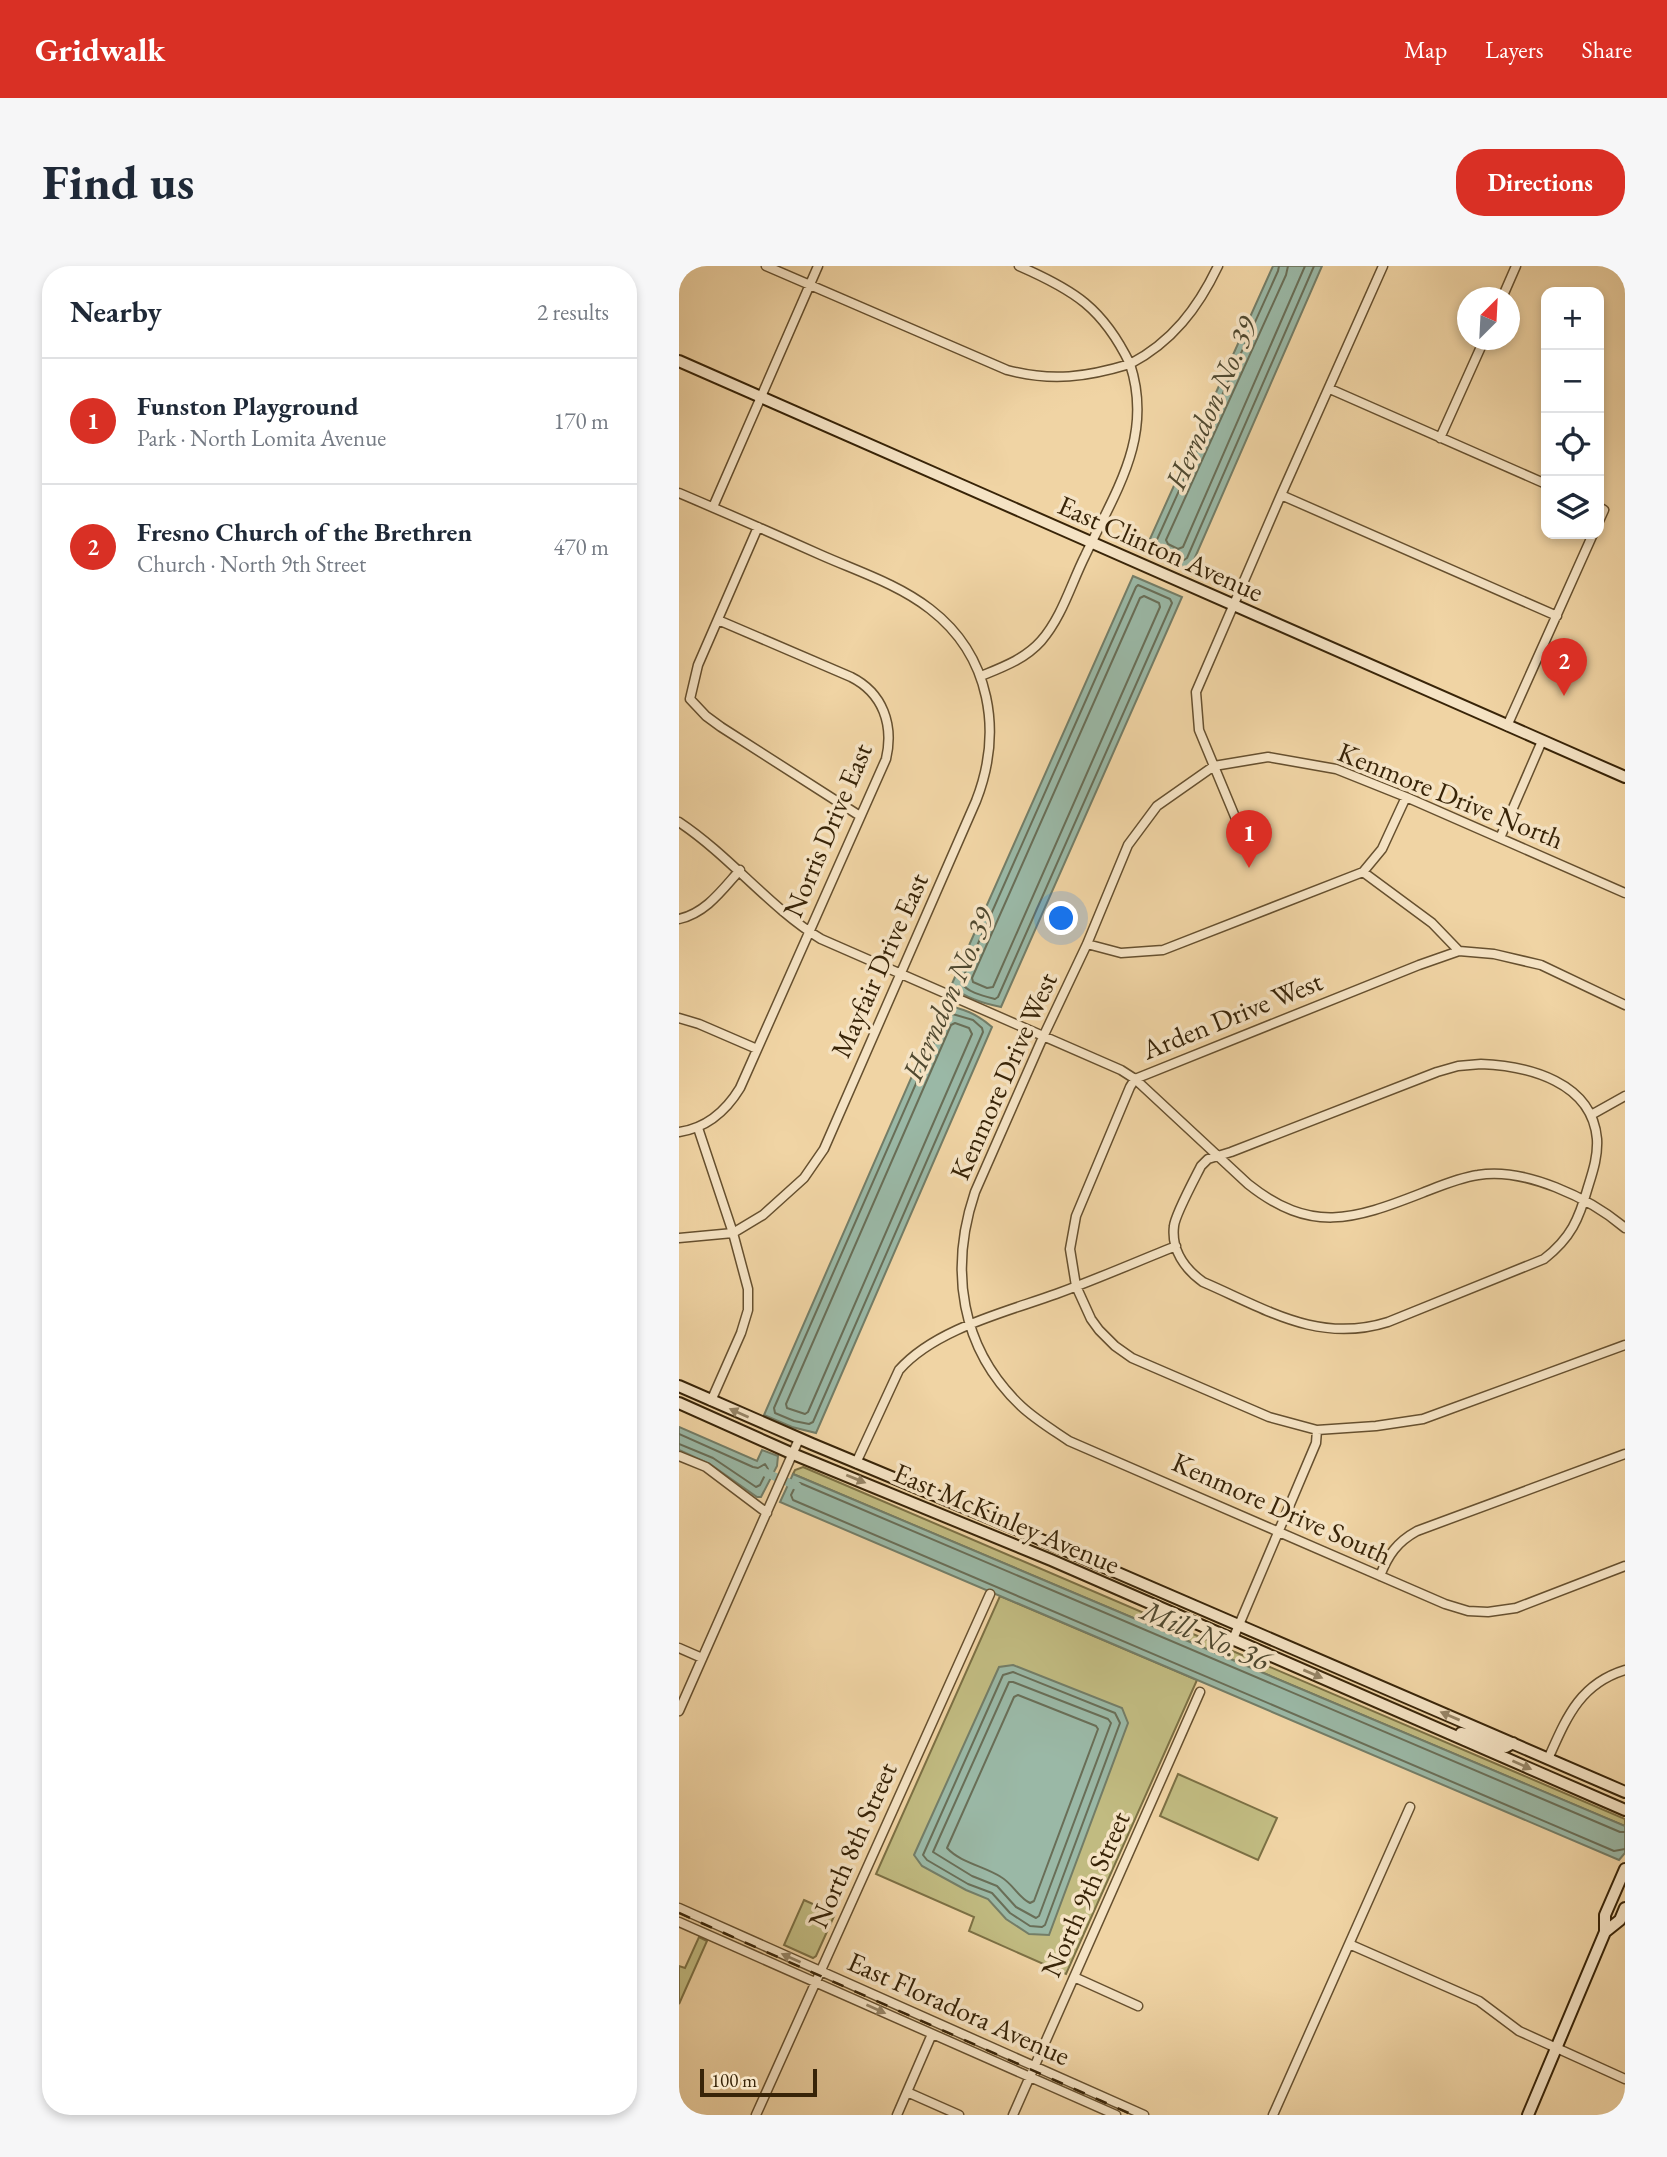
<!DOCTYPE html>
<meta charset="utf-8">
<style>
body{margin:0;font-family:"EB Garamond",serif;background:#f6f6f7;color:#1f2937}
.controls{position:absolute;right:21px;top:21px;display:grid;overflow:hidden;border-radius:14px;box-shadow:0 4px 10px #0003}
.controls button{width:63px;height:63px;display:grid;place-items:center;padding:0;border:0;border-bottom:2px solid #e0e1e3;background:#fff;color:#1f2937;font:35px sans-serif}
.compass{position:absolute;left:778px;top:21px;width:63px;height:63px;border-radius:50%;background:#fff;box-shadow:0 4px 10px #0003;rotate:24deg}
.scale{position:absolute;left:21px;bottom:18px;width:117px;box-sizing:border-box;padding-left:7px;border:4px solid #382408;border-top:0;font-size:19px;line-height:24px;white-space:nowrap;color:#382408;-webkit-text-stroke:5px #f5e3c4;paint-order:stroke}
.you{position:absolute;left:383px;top:653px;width:24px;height:24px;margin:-18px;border:5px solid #fff;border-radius:50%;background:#1a73e8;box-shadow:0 0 0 10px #1a73e833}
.badge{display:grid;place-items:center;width:46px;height:46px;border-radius:50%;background:#d93025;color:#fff;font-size:23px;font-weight:700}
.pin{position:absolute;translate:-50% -58px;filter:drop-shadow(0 2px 4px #0008)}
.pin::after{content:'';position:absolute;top:37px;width:24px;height:21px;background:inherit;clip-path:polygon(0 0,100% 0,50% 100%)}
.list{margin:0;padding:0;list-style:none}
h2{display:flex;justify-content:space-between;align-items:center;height:91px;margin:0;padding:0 28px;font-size:30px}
h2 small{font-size:23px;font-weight:400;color:#747a83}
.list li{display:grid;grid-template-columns:46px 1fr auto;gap:21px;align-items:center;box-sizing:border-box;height:126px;padding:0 28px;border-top:2px solid #e0e1e3}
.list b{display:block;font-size:26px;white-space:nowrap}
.list p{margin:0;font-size:23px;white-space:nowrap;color:#747a83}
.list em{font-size:23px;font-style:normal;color:#747a83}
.icon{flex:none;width:38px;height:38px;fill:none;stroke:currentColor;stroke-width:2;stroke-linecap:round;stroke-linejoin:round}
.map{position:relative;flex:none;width:946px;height:1849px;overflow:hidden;border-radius:28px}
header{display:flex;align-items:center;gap:42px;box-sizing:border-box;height:98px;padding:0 35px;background:#d93025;color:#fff}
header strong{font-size:33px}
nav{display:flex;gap:38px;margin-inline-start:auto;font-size:24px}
.intro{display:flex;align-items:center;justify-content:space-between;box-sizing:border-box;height:168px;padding:0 42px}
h1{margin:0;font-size:49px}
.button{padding:18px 32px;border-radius:28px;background:#d93025;color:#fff;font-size:24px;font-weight:700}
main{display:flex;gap:42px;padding:0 42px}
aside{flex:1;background:#fff;border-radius:28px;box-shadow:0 4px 10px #0003}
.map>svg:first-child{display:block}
.green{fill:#c1bb81;stroke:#7c7044;stroke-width:2}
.water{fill:#9ab8a6;stroke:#737d67;stroke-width:2}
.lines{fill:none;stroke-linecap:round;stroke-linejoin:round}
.shore{stroke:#696e57;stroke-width:2}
.canal{stroke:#9ab8a6;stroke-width:8}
.street-casing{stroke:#66502f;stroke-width:11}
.secondary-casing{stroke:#382408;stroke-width:14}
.street{stroke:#f5e3c4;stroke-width:8}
.secondary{stroke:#f5e3c4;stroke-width:10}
.rail{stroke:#382408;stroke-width:2.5;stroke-dasharray:12 12;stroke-linecap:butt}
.oneway{fill:#968466}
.labels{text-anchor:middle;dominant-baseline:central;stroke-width:7;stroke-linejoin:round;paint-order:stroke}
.street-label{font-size:28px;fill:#382408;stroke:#f5e3c4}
.water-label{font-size:30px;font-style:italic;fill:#504930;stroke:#f5e3c4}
</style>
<header>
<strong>Gridwalk</strong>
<nav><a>Map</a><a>Layers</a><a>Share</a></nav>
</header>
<div class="intro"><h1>Find us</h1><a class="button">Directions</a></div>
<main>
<aside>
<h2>Nearby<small>2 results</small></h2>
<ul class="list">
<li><span class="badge">1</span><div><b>Funston Playground</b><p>Park · North Lomita Avenue</p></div><em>170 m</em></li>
<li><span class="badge">2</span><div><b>Fresno Church of the Brethren</b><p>Church · North 9th Street</p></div><em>470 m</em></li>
</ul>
</aside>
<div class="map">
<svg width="946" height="1849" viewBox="0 0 946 1849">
<rect width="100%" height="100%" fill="#f0d4a4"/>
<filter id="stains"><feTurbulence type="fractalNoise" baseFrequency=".00286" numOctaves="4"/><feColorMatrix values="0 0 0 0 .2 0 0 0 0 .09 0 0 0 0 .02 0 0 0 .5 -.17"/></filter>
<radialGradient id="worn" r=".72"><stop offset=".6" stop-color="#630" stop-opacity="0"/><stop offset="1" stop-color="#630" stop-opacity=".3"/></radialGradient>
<path class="green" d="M124,1201l822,352v7l-832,-352 2,-4z
M321,1330l197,84 -131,294 -97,-43 5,-14 -98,-43z
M499,1508l99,44 -19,42 -98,-44z
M125,1634l31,14 -19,42 -3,2 -29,-13z
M20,1671l8,4 -28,63v-38l6,2z"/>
<path class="water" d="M594,0h49l-132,303 -18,-5 -27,-14z
M454,310l49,21 -181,410c-19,-4 -35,-9 -50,-21z
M264,739c20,3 34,9 49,22l-176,406 -24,-6 -28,-12z
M0,1161l78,34 5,-11 16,6 -1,10 -16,31h-4l-47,-33 -31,-14z
M114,1208l832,352v27l-6,7 -839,-358z
M334,1399l109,43 6,15 -79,212 -20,-1 -23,-15 -18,-20 -22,-9 -44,-24 -8,-11 85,-188z"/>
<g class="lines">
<path class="shore" d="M600,0l-1,5 -123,273 1,4 28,12 3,-2 127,-292
M609,0l-2,9 -120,265 2,4 10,5 5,-2 122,-281
M459,319l32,14 2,4 -174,394 -3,2c-12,-3 -29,-7 -34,-17l175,-395z
M465,330l15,7 1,4 -167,380 -6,1 -14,-6 -1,-4 168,-380z
M270,747l24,7 9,8 1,4 -170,390 -4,2 -15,-3 -19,-8 -1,-5 172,-393z
M276,757l14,5 3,6 -164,378 -3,2 -18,-6 -1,-4 165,-379z
M0,1168l74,33 5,1 7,-4 3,5 -8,16 -4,2 -43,-29 -34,-14
M334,1406l102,41 5,10 -75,202 -3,2 -12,-1 -20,-13 -18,-20 -24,-9 -41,-24 -4,-5 80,-180z
M330,1416h4l95,37 3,4 -72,193 -3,2 -20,-11 -19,-21 -25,-10 -39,-24z
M339,1429l78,31 2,3 -64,172 -4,2c-12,-6 -17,-19 -29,-26 -17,-11 -40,-14 -54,-29l67,-151z
M946,1566h-5l-820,-349 -4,2 -5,10 2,5 821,351 11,-2"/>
<path class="canal" d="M85,1206l33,14"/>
<g class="street-casing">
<path id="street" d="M87,0l241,104c45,12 80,7 123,-6 -27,-56 -56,-74 -111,-98
M823,32l14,-32
M651,123l216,95
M761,172l44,-98
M0,227c47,20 95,41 142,62 36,16 77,29 109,54 61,47 73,123 46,192l-152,348 -20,29 -41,37 -30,18 -54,5
M602,229l276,121
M34,241l105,-241
M920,241l5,3 -5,11
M79,261l-60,138 -8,34 16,17 15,11 139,89
M302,410c22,-9 44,-17 60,-35 21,-24 30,-57 44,-85 30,-64 69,-119 45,-192 42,-22 68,-56 88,-98
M828,460l86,-192
M557,553l-37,-89 -3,-38 85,-197 102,-229
M0,556c51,34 91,86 142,117l300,131 14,9 113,105c63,50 105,36 174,9 18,-7 36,-15 56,-18 46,-8 112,23 147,53
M821,572l42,-97
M684,606l69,51 27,28 35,3 47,11 84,40
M946,627l-219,-96 -70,-28 -68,-12 -54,9 -57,40 -29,39 -41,99 -44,93 -68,155c-26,77 -15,156 46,214 15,14 32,24 48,35l376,163 23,7 20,1 28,-4 109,-42
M0,653c27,-6 43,-29 61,-49
M408,678l34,9 42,-3 200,-78 19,-23 24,-52
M780,685l-40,14 -284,114 -5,8 -54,129 -6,33 6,37 15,33 8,11 16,16 17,12 137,59 48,13 59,-4 47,-7 202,-74
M0,752l20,6 58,25
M802,798c48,2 111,18 116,75 1,17 -4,32 -9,48 -9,32 -17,51 -44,72l-156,63c-70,22 -122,-13 -185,-40 -18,-13 -32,-32 -29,-56 1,-11 21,-48 27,-60l7,-7 23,-7 206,-80 21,-6z
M912,849l34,-19
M19,862l35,105 15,56v21l-7,23 -30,68
M0,866c28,-4 47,-21 61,-44l146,-329c8,-34 -3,-66 -35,-82l-133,-57
M0,1190l27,11 61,46
M177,1197l43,-93c36,-41 107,-58 157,-76 41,-15 80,-32 120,-48
M701,1310c8,-21 17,-34 37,-45l208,-77
M554,1373l83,-196 1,-13
M0,1382l23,10
M0,1445l120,-272
M869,1493c18,-40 31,-75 77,-89
M0,1642l465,207
M0,1656l437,193
M670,1678l130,57 40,30 106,48
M395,1711l64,29
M228,1826l52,23
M77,1849l234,-521
M218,1849l35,-81
M334,1849l187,-423
M594,1849l137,-308"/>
</g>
<g class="secondary-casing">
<path id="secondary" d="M0,95l946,416
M0,1120l133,58 204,85 609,263
M0,1137l114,51 258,106 574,250
M782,1467c16,3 30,12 45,14l7,-4
M926,1666l15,-12 5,-12
M849,1849l77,-183v-17l20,-46"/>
</g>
<use href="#street" class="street"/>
<use href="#secondary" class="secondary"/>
<path class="rail" d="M0,1647l454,202"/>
</g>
<defs><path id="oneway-solid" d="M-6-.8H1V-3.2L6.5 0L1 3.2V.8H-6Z" transform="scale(1.75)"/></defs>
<g class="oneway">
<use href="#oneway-solid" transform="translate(60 1147) rotate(-156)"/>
<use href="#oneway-solid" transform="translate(177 1213) rotate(22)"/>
<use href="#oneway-solid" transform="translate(634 1408) rotate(23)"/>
<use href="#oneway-solid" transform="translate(771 1450) rotate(-157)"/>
<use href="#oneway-solid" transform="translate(843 1499) rotate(24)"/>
<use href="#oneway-solid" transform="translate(112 1692) rotate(-156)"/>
<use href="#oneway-solid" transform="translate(197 1743) rotate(24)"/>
</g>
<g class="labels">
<g class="street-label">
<text transform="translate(482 282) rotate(24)">East Clinton Avenue</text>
<text transform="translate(772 529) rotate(22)">Kenmore Drive North</text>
<text transform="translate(148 564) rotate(-67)">Norris Drive East</text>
<text transform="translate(200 699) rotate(-66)">Mayfair Drive East</text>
<text transform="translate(553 749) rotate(-22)">Arden Drive West</text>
<text transform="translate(324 810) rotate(-66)">Kenmore Drive West</text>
<text transform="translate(603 1242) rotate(24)">Kenmore Drive South</text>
<text transform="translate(328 1252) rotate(23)">East McKinley Avenue</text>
<text transform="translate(173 1579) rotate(-66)">North 8th Street</text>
<text transform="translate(406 1628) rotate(-66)">North 9th Street</text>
<text transform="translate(280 1742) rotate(24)">East Floradora Avenue</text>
</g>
<g class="water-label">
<text transform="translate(532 137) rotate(-66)">Herndon No. 39</text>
<text transform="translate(269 728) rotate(-66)">Herndon No. 39</text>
<text transform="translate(527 1369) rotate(23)">Mill No. 36</text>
</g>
</g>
<rect width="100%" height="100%" filter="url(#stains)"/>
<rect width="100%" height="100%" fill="url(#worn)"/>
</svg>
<div class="controls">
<button>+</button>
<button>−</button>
<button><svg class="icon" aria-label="locate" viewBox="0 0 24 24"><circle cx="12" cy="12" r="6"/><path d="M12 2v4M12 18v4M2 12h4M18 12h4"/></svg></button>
<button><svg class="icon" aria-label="layers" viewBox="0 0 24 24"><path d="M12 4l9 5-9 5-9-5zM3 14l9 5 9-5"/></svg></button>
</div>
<svg class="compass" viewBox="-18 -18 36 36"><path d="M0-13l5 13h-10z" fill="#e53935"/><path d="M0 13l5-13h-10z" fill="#747a83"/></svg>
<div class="scale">100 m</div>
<div class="you"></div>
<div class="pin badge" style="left:570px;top:602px">1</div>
<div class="pin badge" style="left:885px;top:430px">2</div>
</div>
</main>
